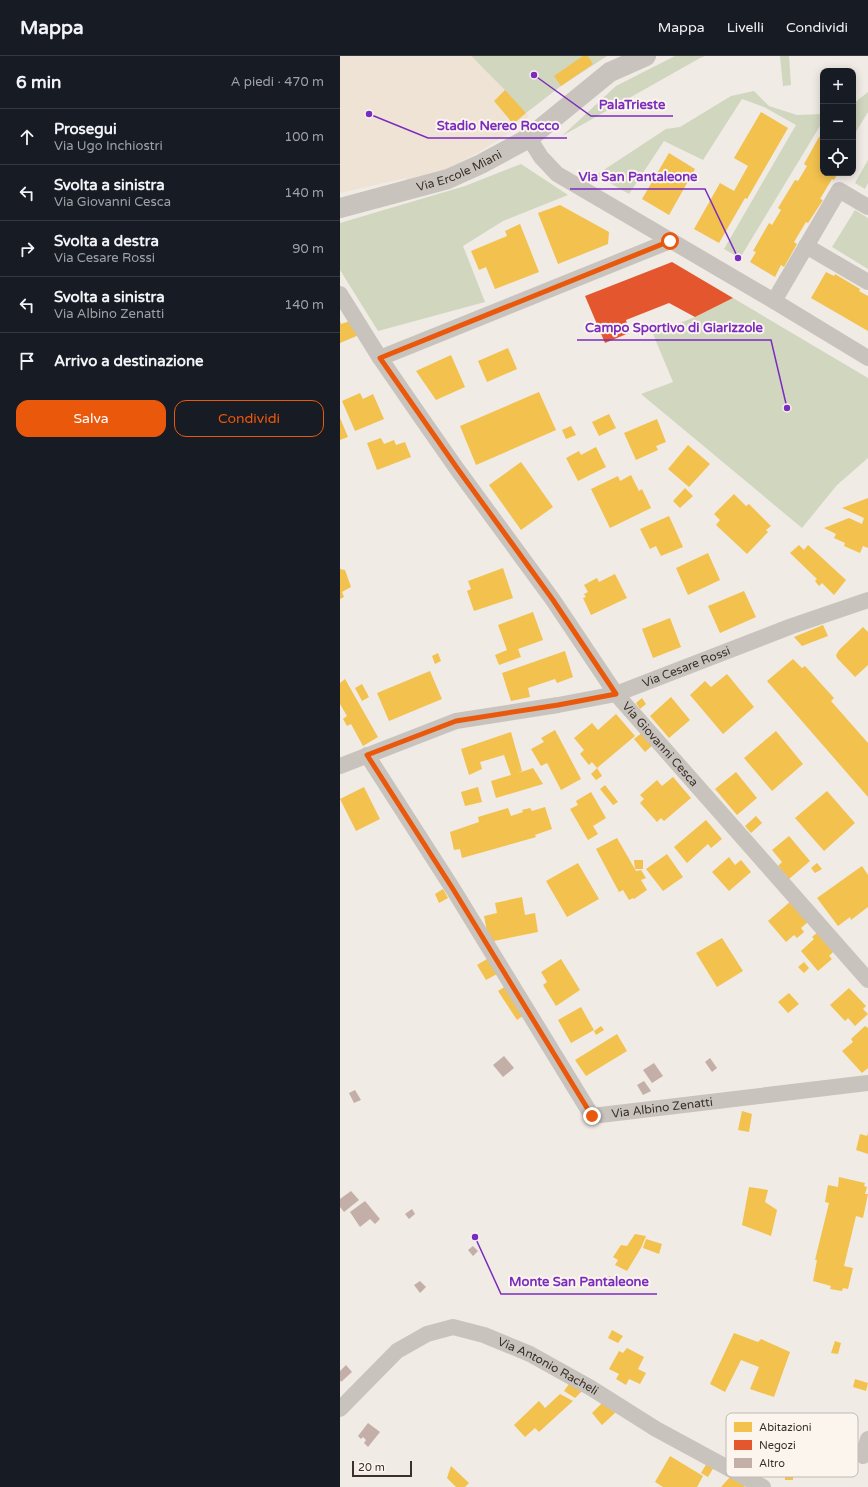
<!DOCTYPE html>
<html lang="it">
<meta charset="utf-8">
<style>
body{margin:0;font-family:"Varela Round",sans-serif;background:#242831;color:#f1f3f6}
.controls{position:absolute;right:12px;top:12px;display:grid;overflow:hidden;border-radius:8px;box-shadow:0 2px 10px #0003}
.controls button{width:36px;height:36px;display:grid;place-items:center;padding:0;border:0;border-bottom:1px solid #363941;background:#171b24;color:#f1f3f6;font:20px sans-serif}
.scale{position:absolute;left:12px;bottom:10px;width:60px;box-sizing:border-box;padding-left:4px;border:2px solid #3b302b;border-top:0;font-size:11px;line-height:14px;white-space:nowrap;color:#3b302b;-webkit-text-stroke:3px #fbf5ee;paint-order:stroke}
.stop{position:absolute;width:12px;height:12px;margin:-9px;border:3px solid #ea580c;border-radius:50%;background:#fff}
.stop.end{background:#ea580c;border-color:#fff;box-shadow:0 1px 4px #0008}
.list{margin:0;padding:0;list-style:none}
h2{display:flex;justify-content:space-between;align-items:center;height:52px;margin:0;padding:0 16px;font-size:17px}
h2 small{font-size:13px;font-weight:400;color:#9ea1a6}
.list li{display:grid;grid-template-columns:26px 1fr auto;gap:12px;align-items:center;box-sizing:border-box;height:56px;padding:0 16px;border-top:1px solid #363941}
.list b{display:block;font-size:15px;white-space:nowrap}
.list p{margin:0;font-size:13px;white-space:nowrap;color:#9ea1a6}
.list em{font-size:13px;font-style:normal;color:#9ea1a6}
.actions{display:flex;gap:8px;padding:12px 16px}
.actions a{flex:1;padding:9px 0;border:1px solid #ea580c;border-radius:12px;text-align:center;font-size:14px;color:#ea580c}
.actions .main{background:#ea580c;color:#fff}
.icon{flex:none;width:22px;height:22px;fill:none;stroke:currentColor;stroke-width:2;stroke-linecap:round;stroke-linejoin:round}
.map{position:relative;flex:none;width:528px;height:1431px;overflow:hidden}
header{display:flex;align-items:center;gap:24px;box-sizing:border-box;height:56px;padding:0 20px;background:#171b24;border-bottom:1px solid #363941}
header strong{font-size:19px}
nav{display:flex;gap:22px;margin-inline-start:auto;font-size:14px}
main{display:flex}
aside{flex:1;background:#171b24}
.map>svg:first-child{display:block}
.green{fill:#d1d6bf}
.plaza{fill:#eee3d5}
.homes{fill:#f2c14e}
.shops{fill:#e4572e}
.building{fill:#c3afa7}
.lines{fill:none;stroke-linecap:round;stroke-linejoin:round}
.minor{stroke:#c9c3be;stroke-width:16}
.tertiary{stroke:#c9c3be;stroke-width:20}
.route{stroke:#ea580c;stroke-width:5}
.labels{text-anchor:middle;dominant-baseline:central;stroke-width:4;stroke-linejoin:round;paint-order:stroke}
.street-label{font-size:12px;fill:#3b302b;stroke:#fbf5ee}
.key{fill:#fbf5ee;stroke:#c1bab4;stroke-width:1}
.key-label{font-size:11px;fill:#3b302b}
.leader{fill:none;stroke:#7b2cbf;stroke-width:1.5}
.callout-dot{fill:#7b2cbf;stroke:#fbf5ee;stroke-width:1.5}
.callout-label{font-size:13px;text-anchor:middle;font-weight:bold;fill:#7b2cbf;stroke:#fbf5ee;stroke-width:4;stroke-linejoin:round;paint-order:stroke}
</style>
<header>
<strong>Mappa</strong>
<nav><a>Mappa</a><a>Livelli</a><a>Condividi</a></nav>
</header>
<main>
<aside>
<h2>6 min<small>A piedi · 470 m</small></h2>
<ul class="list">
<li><svg class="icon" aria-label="ahead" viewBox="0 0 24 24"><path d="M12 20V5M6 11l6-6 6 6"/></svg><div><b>Prosegui</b><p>Via Ugo Inchiostri</p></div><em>100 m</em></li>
<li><svg class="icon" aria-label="left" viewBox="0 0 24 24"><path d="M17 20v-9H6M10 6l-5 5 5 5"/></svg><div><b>Svolta a sinistra</b><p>Via Giovanni Cesca</p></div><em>140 m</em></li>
<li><svg class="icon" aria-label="right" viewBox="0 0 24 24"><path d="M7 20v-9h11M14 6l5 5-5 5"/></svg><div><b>Svolta a destra</b><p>Via Cesare Rossi</p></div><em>90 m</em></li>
<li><svg class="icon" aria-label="left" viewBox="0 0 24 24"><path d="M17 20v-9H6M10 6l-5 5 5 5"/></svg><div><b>Svolta a sinistra</b><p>Via Albino Zenatti</p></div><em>140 m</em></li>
<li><svg class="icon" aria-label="arrive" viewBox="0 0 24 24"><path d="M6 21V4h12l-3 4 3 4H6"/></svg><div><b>Arrivo a destinazione</b></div></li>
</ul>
<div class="actions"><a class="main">Salva</a><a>Condividi</a></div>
</aside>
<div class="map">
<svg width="528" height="1431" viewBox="0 0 528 1431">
<rect width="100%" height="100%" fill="#f0ebe5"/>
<path class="green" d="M131,0h136l-46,30 -35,27z
M335,0h30l-5,2 -138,78 54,-50z
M440,0h9l2,29 -8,1z
M414,35l15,15 28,9 26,-1v7l-83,137 -16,-9 72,-124 -32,-18 -22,-8 -39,61 -39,-19 -35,53 -33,-19 70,-46 14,-2 51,-31z
M528,36v20l-14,23 -1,-31z
M528,104v23l-3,6 -10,-6z
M181,108l47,31 -65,26 -40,25 22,56 -107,29 -38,-61v-47l125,-37z
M515,154l13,8v51l-36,-22z
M393,242l135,80v80l-31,27 -35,43 -161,-134 32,-12 -20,-48 42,-17z"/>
<path class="plaza" d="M0,0h131l34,34 -11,11 18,23 14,-11 3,4 -21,17 -36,22 -31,16 -34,11 -1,-5 -66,15z"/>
<path class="homes" d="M243,0h5l5,8 -32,22 -7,-10z
M165,34l21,23 -13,11 -19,-23z
M421,56l27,16 -41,71 -2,-1 -26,45 -25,-14 26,-46 14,8 14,-25 -14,-8z
M483,80v37h15l-4,7 -2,-1 -12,20 3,1 -15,23 -2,-1 -12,20 3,2 -13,23 -3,-2 -6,12 -25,-15 6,-10 -3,-1 16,-28 3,2 9,-15 -3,-2 17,-28 3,1 9,-15 -3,-2 15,-27 3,1z
M329,97l26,16 -26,46 -27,-16z
M220,149l49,27 -1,12 -50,20 -20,-51z
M180,168l19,48 -44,17 -9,-22 -7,3 -8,-19 36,-15 -2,-5z
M486,216l8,4 1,-2 25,15 -1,2 9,5v35l-57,-33z
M0,265l1,3 9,-3 9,14 -19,8z
M168,292l9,21 -30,13 -9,-21z
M111,299l14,32 -29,13 -20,-29z
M199,336l17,38 -80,35 -16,-39z
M20,337l3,6 10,-5 11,25 -29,12 -13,-30z
M269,358l7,14 -17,8 -7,-14z
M0,362l8,19 -8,3z
M317,363l9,23 -10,4 2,4 -22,10 -12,-27z
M231,370l5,9 -10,4 -4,-9z
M41,382l3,6 10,-4 2,5 9,-3 6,15 -34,13 -10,-27z
M348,389l22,19 -21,23 -21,-18z
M256,391l10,20 -28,14 -12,-23 13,-7 2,4z
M181,406l32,45 -32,23 -32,-45z
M291,419l8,16 3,-2 9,19 -41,20 -19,-39 27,-13 2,5z
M345,432l8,8 -13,12 -7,-7z
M394,438l12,12 3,-2 22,22 -5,4 2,2 -21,22 -31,-29 4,-5 -6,-6z
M528,442v50l-5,-2 -3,7 -16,-7 1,-3 -11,-5 2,-4 -12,-6 25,-10 13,6 2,-6 -22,-10z
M329,460l14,31 -22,9 -5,-10 -6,3 -10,-20z
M459,489l5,5 4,-5 38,35 -12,15 -12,-12 -3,3 -4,-5 2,-2 -27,-26z
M368,497l12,27 -32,15 -12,-27z
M163,512l10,30 -39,13 -7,-20 4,-2 -3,-8z
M0,513l5,1 6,17 -9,5 2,5 -4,2z
M275,518l12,24 -36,17 -8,-17 3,-1 -2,-3 4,-2 -4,-7 13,-7 2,4z
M404,535l12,26 -36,16 -12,-27z
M193,556l10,28 -25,9 3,8 -22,8 -4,-10 12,-5 -9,-25z
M330,562l11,29 -28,11 -11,-29z
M483,569l5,11 -26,10 -8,-9z
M523,571l5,5v33l-13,12 -18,-19 -1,-3 3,-5z
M225,595l8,26 -16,6 -2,-4 -27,9 2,9 -19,4 -9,-28z
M98,597l3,8 -6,3 -3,-8z
M453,603l9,9 3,-2 29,32 -3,3 37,42v54l-101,-116z
M90,615l12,28 -53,22 -12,-28z
M387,618l27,33 -31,27 -33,-39 15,-14 6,6z
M5,623l33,58 -15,9 -12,-22 -4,2 -4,-7 4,-3 -7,-12v-21z
M22,628l7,13 -7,4 -7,-13z
M331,641l19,23 -21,18 -19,-22z
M302,642l4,6 -6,5 -4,-6z
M276,658l19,22 -38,32 -5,-6 -3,3 -9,-11 4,-4 -10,-12 18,-15 6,7z
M215,674l26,49 -20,11 -14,-27 -6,3 -10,-17 13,-7 -3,-4z
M436,675l27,33 -31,27 -28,-33z
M171,676l11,39 -4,2 15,-5 10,16 -47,14 -5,-17 20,-6 -7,-20 -24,7 2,7 -13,6 -8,-26z
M303,676l11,12 -9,8 -11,-13z
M257,712l5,8 -6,4 -5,-6z
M396,716l21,26 -20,17 -22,-26z
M333,721l18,21 -27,23 -3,-3 -4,4 -17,-19 4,-4 -4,-4 17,-15 5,6z
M265,729l13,17 -5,3 -13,-16z
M24,731l16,32 -24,12 -16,-32z
M138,731l4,15 -17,4 -4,-14z
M487,735l28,32 -31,28 -29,-33z
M251,736l15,26 -13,8 5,8 -10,6 -18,-31 8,-4 -2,-4z
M205,751l7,22 -17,6 1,2 -74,21 -2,-9 -6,1 -4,-18 29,-10 -1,-5 30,-9 3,8 12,-4 -1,-2 8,-2 2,3z
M416,760l6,7 -11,10 -6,-7z
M366,764l16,19 -11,9 -3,-4 -21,19 -13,-16z
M449,780l21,25 -21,18 -11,-13 4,-4 -10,-12z
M277,782l19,33 5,-1 5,8 -5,2 6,10 -13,9 -1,-1 -4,2 -6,-10 -4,2 -23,-43z
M327,798l16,23 -20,14 -17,-22z
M389,801l6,8 6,-5 10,12 -22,19 -17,-19z
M294,804h9v9h-8z
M238,807l21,36 -32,18 -21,-36z
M477,807l5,6 -7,4 -4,-5z
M522,810l6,9v32l-17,13 -1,-3 -12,9 -21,-28z
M103,833l5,9 -9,5 -4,-9z
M182,841l3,18 10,-2 3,19 -49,10 -5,-26 13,-3 -2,-10z
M451,845l18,20 -8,7 3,4 -7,6 -3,-3 -8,7 -18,-21z
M478,876l16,19 -5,5 3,3 -14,12 -17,-20 13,-12 -2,-2z
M382,882l21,33 -26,16 -21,-34z
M147,903l10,15 -11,6 -9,-15z
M221,903l19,31 -24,16 -13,-21 4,-3 -6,-10z
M464,906l5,6 -5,5 -6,-6z
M166,930l18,29 -7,5 -19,-29z
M509,932l17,18 -3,3 5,5 -13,12 -7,-8 -3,3 -15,-16z
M449,937l10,11 -11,9 -10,-11z
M241,951l13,23 -23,13 -13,-23z
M261,970l3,4 -8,5 -2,-4z
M525,970l3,2v40l-6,5 -20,-22 11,-9 -2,-3z
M277,978l10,17 -41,25 -11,-16z
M402,1055l10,3 -3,18 -11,-2z
M528,1077v21l-12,-4 4,-16 7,2z
M499,1121l26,6 -1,3 3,1 -2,7h3l-5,24 -7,-2 -12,50 9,2 -5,21 -5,-1 -1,3 -12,-2 1,-3 -18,-5 4,-21h-2l14,-57 -4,-1 3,-17 10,2z
M409,1131l19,3 -3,12 12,8 -6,26 -29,-11z
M295,1178l11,2 -5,12 -14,23 -12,-6 3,-5 -5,-3 8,-12 6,1z
M306,1183l16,5 -3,10 -16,-6z
M269,1220l10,5 -3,6 -10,-5z
M272,1274l11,6 -5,7 -10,-5z
M394,1277l24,9 3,-3 29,13 -16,45 -24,-8 9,-22 -18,-7 -16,32 -15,-8z
M495,1285l6,2 -3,11 -7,-1z
M287,1292l17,9 -6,12 8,4 -6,11 -11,-5 -3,6 -10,-6 3,-5 -10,-5 10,-18 4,2z
M515,1323l13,4 -2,8 -13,-4z
M229,1328l13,7 -7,7 -11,-7z
M220,1338l13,7 -34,31 -4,-4 -10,9 -11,-12 25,-24 6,7z
M262,1347l14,9 -14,13 -10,-12z
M502,1368l12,4 -4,14 9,4 -7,20 -21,-6z
M330,1400l33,20 -6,11h-34l-8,-5z
M367,1407l7,4 -6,10 -7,-4z
M445,1409h8v15h-8z
M111,1410l18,17 -4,4h-9l-9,-9z
M390,1421l16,8 -2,2h-23z"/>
<path class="shops" d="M332,206l61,36 -38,19 -26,-14 -43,17 3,13 -24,10 -20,-47z"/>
<path class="building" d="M164,1000l10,12 -11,9 -10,-12z
M370,1002l7,10 -5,4 -7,-10z
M314,1007l9,13 -11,7 -9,-13z
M304,1025l7,10 -8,4 -6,-10z
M15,1034l6,10 -7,3 -5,-10z
M11,1135l8,9 -15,12 -4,-5v-8z
M25,1145l15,18 -5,5 -5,-5 -10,8 -10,-15z
M72,1153l3,5 -6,5 -4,-5z
M133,1190l5,5 -5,5 -5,-6z
M80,1225l6,6 -6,6 -6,-8z
M6,1309l6,7 -11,10 -1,-2v-9z
M28,1367l12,9 -12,15 -4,-4 2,-3 -3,-3 -2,2 -3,-3z"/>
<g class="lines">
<g class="minor">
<path d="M189,82l12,19 16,17 217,127 94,57"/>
<path d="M466,190l62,36"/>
<path id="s1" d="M0,238l40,64 40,58 37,53 96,131 63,94 252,286"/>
<path d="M434,245l65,-111 29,17"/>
<path d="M40,302l290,-117"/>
<path id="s2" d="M27,699l86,134 139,227 276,-33"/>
<path id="s3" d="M0,710l116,-45 102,-16 58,-11 176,-68 76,-26"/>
<path id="s4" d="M0,1353l57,-58 30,-17 26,-7 31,8 46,19 61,34 65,41 107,58"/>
<path d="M523,1400l5,-17"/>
</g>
<path class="tertiary" id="s5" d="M0,152l108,-29 33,-15 48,-26 81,-66 36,-16"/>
</g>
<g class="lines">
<path class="route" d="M252,1060l-139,-227 -86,-134 89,-34 102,-16 58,-11 -63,-94 -96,-132 -77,-110 290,-117"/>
</g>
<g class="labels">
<g class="street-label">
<text stroke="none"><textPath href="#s5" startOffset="125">Via Ercole Miani</textPath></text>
<text stroke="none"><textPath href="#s3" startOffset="362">Via Cesare Rossi</textPath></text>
<text stroke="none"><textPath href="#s1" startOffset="553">Via Giovanni Cesca</textPath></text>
<text stroke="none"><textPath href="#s2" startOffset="496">Via Albino Zenatti</textPath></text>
<text stroke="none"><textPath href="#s4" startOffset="246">Via Antonio Racheli</textPath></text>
</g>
</g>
<rect x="386" y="1357" width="132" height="64" rx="6" class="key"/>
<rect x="394" y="1366" width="18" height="10" fill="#f2c14e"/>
<rect x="394" y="1384" width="18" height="10" fill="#e4572e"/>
<rect x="394" y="1402" width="18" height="10" fill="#c3afa7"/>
<g class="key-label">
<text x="419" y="1375">Abitazioni</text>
<text x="419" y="1393">Negozi</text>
<text x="419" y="1411">Altro</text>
</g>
<path class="leader" d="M194 19L251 60H333M29 58L88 82H227M398 202L365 133H230M447 352L431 284H237M135 1181L161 1238H317"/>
<g class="callout-dot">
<circle cx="194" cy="19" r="4"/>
<circle cx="29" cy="58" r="4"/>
<circle cx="398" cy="202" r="4"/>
<circle cx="447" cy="352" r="4"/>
<circle cx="135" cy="1181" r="4"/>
</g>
<g class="callout-label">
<text x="292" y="53">PalaTrieste</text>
<text x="158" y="74">Stadio Nereo Rocco</text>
<text x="298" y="125">Via San Pantaleone</text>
<text x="334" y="276">Campo Sportivo di Giarizzole</text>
<text x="239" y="1230">Monte San Pantaleone</text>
</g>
</svg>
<div class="controls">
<button>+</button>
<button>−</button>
<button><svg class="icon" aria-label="locate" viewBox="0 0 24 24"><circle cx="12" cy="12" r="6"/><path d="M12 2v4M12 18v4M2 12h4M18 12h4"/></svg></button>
</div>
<div class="scale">20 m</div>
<div class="stop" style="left:330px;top:185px"></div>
<div class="stop end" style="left:252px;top:1060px"></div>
</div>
</main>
